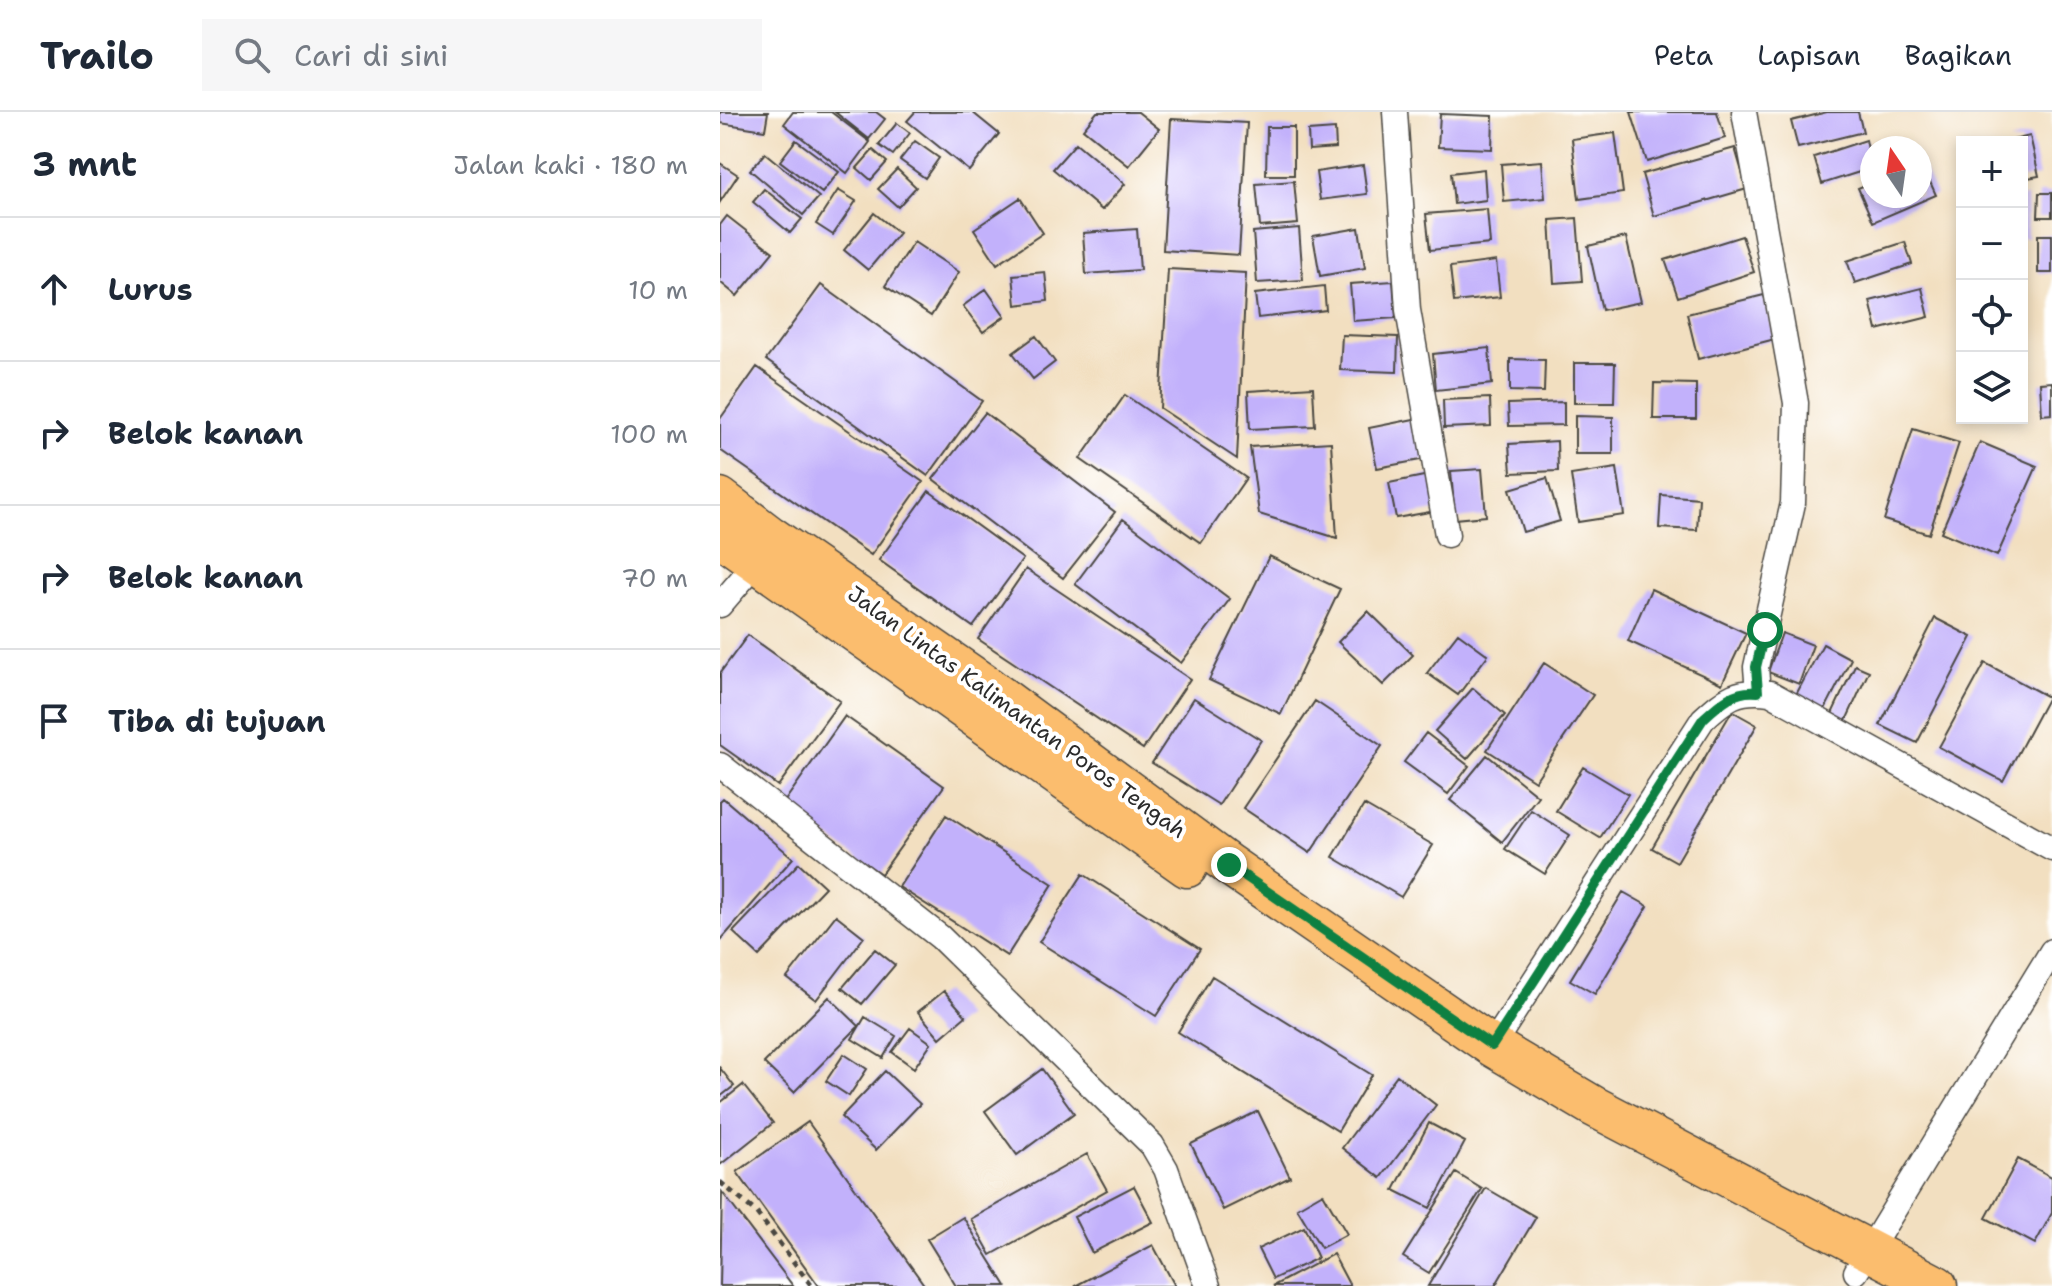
<!DOCTYPE html>
<html lang="id">
<meta charset="utf-8">
<style>
body{margin:0;font-family:"Shantell Sans",sans-serif;background:#f6f6f7;color:#1f2937}
.controls{position:absolute;right:24px;top:24px;display:grid;overflow:hidden;border-radius:0px;box-shadow:0 4px 12px #0003}
.controls button{width:72px;height:72px;display:grid;place-items:center;padding:0;border:0;border-bottom:2px solid #e0e1e3;background:#fff;color:#1f2937;font:40px sans-serif}
.compass{position:absolute;left:1140px;top:24px;width:72px;height:72px;border-radius:50%;background:#fff;box-shadow:0 4px 12px #0003;rotate:347deg}
.stop{position:absolute;width:24px;height:24px;margin:-18px;border:6px solid #0b8043;border-radius:50%;background:#fff}
.stop.end{background:#0b8043;border-color:#fff;box-shadow:0 2px 8px #0008}
.list{margin:0;padding:0;list-style:none}
h2{display:flex;justify-content:space-between;align-items:center;height:104px;margin:0;padding:0 32px;font-size:34px}
h2 small{font-size:26px;font-weight:400;color:#747a83}
.list li{display:grid;grid-template-columns:52px 1fr auto;gap:24px;align-items:center;box-sizing:border-box;height:144px;padding:0 32px;border-top:2px solid #e0e1e3}
.list b{display:block;font-size:30px;white-space:nowrap}
.list em{font-size:26px;font-style:normal;color:#747a83}
.icon{flex:none;width:44px;height:44px;fill:none;stroke:currentColor;stroke-width:2;stroke-linecap:round;stroke-linejoin:round}
.map{position:relative;flex:none;width:1332px;height:1174px;overflow:hidden}
header{display:flex;align-items:center;gap:48px;box-sizing:border-box;height:112px;padding:0 40px;background:#fff;border-bottom:2px solid #e0e1e3}
header strong{font-size:38px}
nav{display:flex;gap:44px;margin-inline-start:auto;font-size:28px}
.search{width:560px;height:72px;background:#f6f6f7;display:flex;align-items:center;gap:20px;box-sizing:border-box;padding:0 28px;border-radius:0px;color:#747a83;font-size:30px}
main{display:flex}
aside{flex:1;background:#fff}
.map>svg:first-child{display:block}
.building{fill:#c2b1fb}
.lines{fill:none;stroke-linecap:round;stroke-linejoin:round}
.street-casing{stroke:#494641;stroke-width:27}
.primary-casing{stroke:#494641;stroke-width:43}
.path{stroke:#494641;stroke-width:5;stroke-dasharray:6 6;stroke-linecap:butt}
.street{stroke:#fff;stroke-width:24}
.primary{stroke:#fbbd6e;stroke-width:40}
.route{stroke:#0b8043;stroke-width:10}
.labels{text-anchor:middle;dominant-baseline:central;stroke-width:8;stroke-linejoin:round;paint-order:stroke}
.street-label{font-size:22px;fill:#2b2b2b;stroke:#fff}
</style>
<header>
<strong>Trailo</strong>
<div class="search"><svg class="icon" aria-label="search" viewBox="0 0 24 24"><circle cx="10" cy="10" r="6"/><path d="M15 15l6 6"/></svg>Cari di sini</div>
<nav><a>Peta</a><a>Lapisan</a><a>Bagikan</a></nav>
</header>
<main>
<aside>
<h2>3 mnt<small>Jalan kaki · 180 m</small></h2>
<ul class="list">
<li><svg class="icon" aria-label="ahead" viewBox="0 0 24 24"><path d="M12 20V5M6 11l6-6 6 6"/></svg><div><b>Lurus</b></div><em>10 m</em></li>
<li><svg class="icon" aria-label="right" viewBox="0 0 24 24"><path d="M7 20v-9h11M14 6l5 5-5 5"/></svg><div><b>Belok kanan</b></div><em>100 m</em></li>
<li><svg class="icon" aria-label="right" viewBox="0 0 24 24"><path d="M7 20v-9h11M14 6l5 5-5 5"/></svg><div><b>Belok kanan</b></div><em>70 m</em></li>
<li><svg class="icon" aria-label="arrive" viewBox="0 0 24 24"><path d="M6 21V4h12l-3 4 3 4H6"/></svg><div><b>Tiba di tujuan</b></div></li>
</ul>
</aside>
<div class="map">
<svg width="1332" height="1174" viewBox="0 0 1332 1174">
<rect width="100%" height="100%" fill="#fff"/>
<filter id="ink" filterUnits="userSpaceOnUse"><feTurbulence type="fractalNoise" baseFrequency=".0125" numOctaves="2"/><feDisplacementMap in="SourceGraphic" scale="16" xChannelSelector="R" yChannelSelector="G"/><feConvolveMatrix kernelMatrix="1 2 1 2 8 2 1 2 1" color-interpolation-filters="sRGB"/></filter>
<filter id="wash" filterUnits="userSpaceOnUse"><feTurbulence type="fractalNoise" baseFrequency=".006" numOctaves="4" result="noise"/><feDisplacementMap in="SourceGraphic" scale="32" xChannelSelector="R" yChannelSelector="G"/><feGaussianBlur stdDeviation="1.8" result="paint"/><feColorMatrix in="noise" values="0 0 0 0 0 0 0 0 0 0 0 0 0 0 0 0 0 1.4 0 .05"/><feComposite in="paint" operator="in"/></filter>
<g filter="url(#wash)">
<rect width="100%" height="100%" fill="#f2dfc0"/>
<g id="blocks">
<path class="building" d="M0,0h48l-3,18 -45,-7z
M73,0h38l39,30 -23,31 -63,-49z
M115,0h41l9,7 -16,20z
M195,0h57l27,22 -30,37 -62,-50z
M377,0h41l21,17 -30,37 -46,-37z
M911,0h86l8,26 -78,24z
M1107,0h31l5,20 -65,16 -7,-27z
M720,2l53,2 -1,33 -54,-2z
M451,7l76,4 -8,132 -76,-5z
M177,11l13,10 -17,22 -14,-10z
M547,15h27v48h-28z
M615,17l1,19 -27,2 -1,-19z
M895,21l8,60 -44,6 -7,-60z
M1310,24l9,40 -17,3v-37l-13,-1z
M76,28l43,32 -17,21 -42,-32z
M1146,28l6,28 -50,16 -8,-27z
M195,29l24,17 -14,20 -25,-18z
M356,31l49,41 -23,26 -49,-41z
M1015,36l12,41 -93,27 -12,-42z
M153,38l14,12 -16,18 -14,-12z
M45,41l54,44 -16,18 -53,-45z
M1200,48l16,35 -63,27 -15,-34 14,-6v14h48z
M822,49l3,37 -41,4 -3,-38z
M0,51l18,12 -18,27z
M643,53l4,29 -47,6 -4,-28z
M177,57l19,18 -18,20 -20,-18z
M764,57l2,31 -32,4 -3,-31z
M574,69l4,43 -38,3 -4,-43z
M44,77l38,30 -12,14 -37,-31z
M118,78l18,11 -23,34 -17,-11z
M1319,81h13v24h-14z
M1302,85h4l1,41h-5z
M300,86l23,35 -46,31 -23,-35z
M767,97l3,35 -60,6 -4,-36z
M154,101l25,20 -31,37 -24,-20z
M7,104l46,36 -36,44 -17,-14v-57z
M857,106l5,63 -28,2 -4,-63z
M579,116l4,52 -46,3 -4,-51z
M639,116l6,40 -45,8 -7,-40z
M417,117l3,41 -54,4 -3,-41z
M1318,123h14v38h-14z
M1022,124l12,36 -76,25 -13,-37z
M906,125l15,65 -39,8 -14,-64z
M194,130l45,30 -28,44 -46,-30z
M1185,130l7,22 -57,19 -8,-22z
M776,149l4,36 -46,5 -4,-35z
M448,157l78,4 -9,186 -77,-51z
M325,160l3,29 -32,4 -3,-30z
M673,169l3,37 -43,3 -3,-37z
M101,173l161,116 -54,75 -162,-116z
M604,174l2,24 -68,8 -3,-24z
M1202,176l7,29 -52,13 -7,-29z
M266,177l19,27 -22,16 -20,-26z
M1044,183l11,44 -77,20 -11,-45z
M622,223l56,2 -1,35 -57,-2z
M316,224l19,26 -22,17 -20,-26z
M769,236l3,36 -56,6 -3,-36z
M790,247l35,1 -1,32 -34,-1z
M854,251h41l-1,40h-40z
M37,255l166,115 -52,73 -151,-105v-31z
M1332,270v32l-10,1 -2,-32z
M934,271l42,1v35h-43z
M593,275l2,39 -65,3 -2,-38z
M405,283l121,83 -45,65 -121,-84z
M770,286l1,28 -47,2 -1,-28z
M844,290v23l-55,1 -1,-22z
M265,301l130,99 -52,66 -130,-99z
M855,304l38,1v37h-38z
M699,306l7,41 -49,9 -8,-40z
M1193,317l46,14 -30,91 -45,-14z
M837,329l1,30 -47,2 -2,-29z
M611,330l6,96 -78,-24 -9,-67z
M1260,330l57,24 -40,90 -56,-24z
M897,356l7,47 -46,7 -7,-47z
M762,357l4,47 -31,3 -4,-48z
M714,362l7,36 -45,8 -7,-35z
M827,366l13,43 -37,11 -13,-43z
M209,379l94,68 -50,68 -94,-67z
M941,383l38,3 -2,32 -38,-2z
M403,407l107,80 -49,64 -106,-79z
M549,444l71,33 -59,125 -72,-34z
M306,457l164,110 -47,70 -165,-110z
M931,477l95,44 -24,51 -94,-43z
M648,499l45,44 -30,30 -45,-43z
M1215,506l37,19 -55,106 -37,-18z
M738,521l30,22 -30,40 -31,-22z
M1062,521l31,12 -14,39 -31,-12z
M28,523l92,66 -62,85 -58,-41v-72z
M1103,532l28,15 -31,60 -29,-15z
M824,551l49,32 -58,86 -48,-31z
M1265,551l63,34 -45,84 -64,-34z
M1135,553l14,6 -25,54 -14,-7z
M753,576l32,27 -38,44 -32,-28z
M474,586l67,42 -42,65 -67,-42z
M595,589l67,45 -72,107 -67,-45z
M1012,599l25,14 -80,137 -25,-14z
M125,604l99,70 -63,88 -99,-69z
M706,621l43,33 -21,28 -44,-32z
M767,643l51,41 -36,46 -52,-42z
M863,655l45,27 -28,44 -44,-27z
M3,686l70,60 -73,83v-140z
M644,693l69,40 -32,52 -68,-40z
M811,698l39,25 -25,39 -40,-25z
M226,703l107,69 -46,72 -108,-69z
M79,751l26,24 -66,69 -26,-24z
M363,762l117,75 -44,67 -117,-74z
M903,780l25,14 -53,88 -25,-14z
M116,803l28,22 -48,63 -29,-22z
M155,837l20,16 -33,39 -20,-16z
M492,864l160,99 -34,56 -160,-99z
M224,879l22,25 -26,22 -22,-26z
M109,885l30,29 -65,66 -30,-29z
M145,905l31,19 -13,22 -31,-19z
M190,916l21,15 -17,25 -22,-16z
M124,942l23,15 -18,27 -23,-15z
M0,956l14,18 -14,11z
M322,957l32,44 -57,42 -32,-44z
M165,959l35,33 -44,46 -35,-33z
M677,963l39,30 -55,73 -39,-30z
M23,973l30,38 -53,42v-62z
M538,999l32,66 -67,33 -32,-66z
M88,1010l117,164h-106l-82,-114z
M709,1011l36,19 -35,66 -36,-18z
M367,1042l20,36 -116,65 -20,-36z
M1298,1047l34,18v36l-17,31 -49,-26z
M736,1061l26,16 -53,84 -26,-16z
M414,1074l19,36 -61,31 -18,-36z
M766,1076l50,29 -41,69h-67z
M2,1080l71,94h-73z
M603,1081l24,41 -26,14 -24,-40z
M243,1105l43,69h-50l-29,-47z
M584,1115l14,31 -45,21 -15,-30z
M433,1133l22,41h-100z
M613,1142l17,32h-77z"/>
</g>
</g>
<g filter="url(#ink)">
<use href="#blocks" fill-opacity="0" stroke="#494641" stroke-width="2"/>
<g class="lines">
<g class="street-casing">
<path id="street" d="M675,0l13,198 39,225
M1024,0l52,291 -3,100 -37,164 2,25
M0,493l36,-42
M0,653l220,172 212,208 14,24 42,117
M772,934l211,-327c24,-22 34,-30 67,-26l282,156
M1136,1160l196,-321"/>
</g>
<g class="primary-casing">
<path id="primary" d="M0,386l50,38 219,152 240,177 263,181 101,60 344,180
M0,424l467,331"/>
</g>
<path class="path" d="M0,1070l36,30 56,74"/>
<use href="#street" class="street"/>
<use href="#primary" class="primary"/>
</g>
</g>
<g class="lines" filter="url(#ink)">
<path class="route" d="M509,753l263,181 211,-327c16,-15 31,-30 55,-27l-2,-25 9,-37"/>
</g>
<g class="labels">
<g class="street-label">
<text transform="translate(297 600) rotate(36)">Jalan Lintas Kalimantan Poros Tengah</text>
</g>
</g>
</svg>
<div class="controls">
<button>+</button>
<button>−</button>
<button><svg class="icon" aria-label="locate" viewBox="0 0 24 24"><circle cx="12" cy="12" r="6"/><path d="M12 2v4M12 18v4M2 12h4M18 12h4"/></svg></button>
<button><svg class="icon" aria-label="layers" viewBox="0 0 24 24"><path d="M12 4l9 5-9 5-9-5zM3 14l9 5 9-5"/></svg></button>
</div>
<svg class="compass" viewBox="-18 -18 36 36"><path d="M0-13l5 13h-10z" fill="#e53935"/><path d="M0 13l5-13h-10z" fill="#747a83"/></svg>
<div class="stop" style="left:1045px;top:518px"></div>
<div class="stop end" style="left:509px;top:753px"></div>
</div>
</main>
